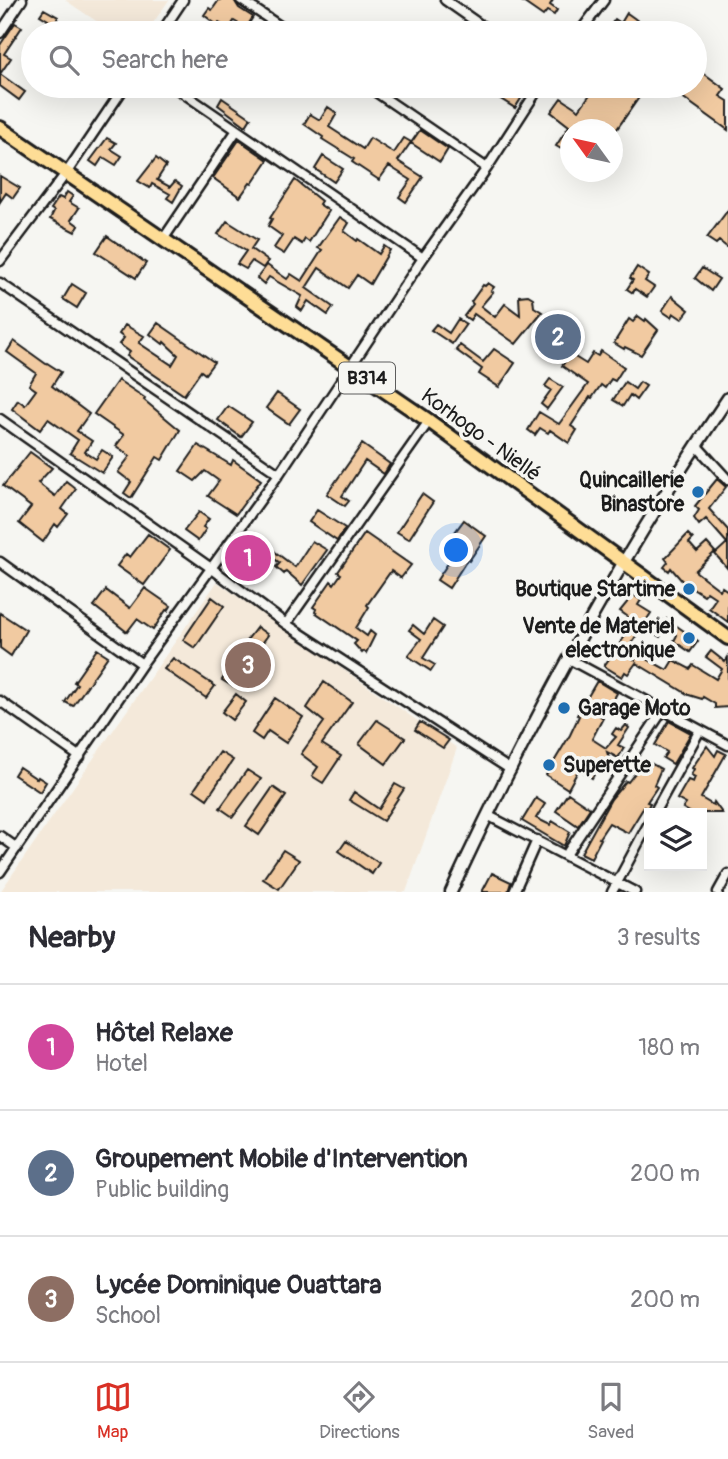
<!DOCTYPE html>
<meta charset="utf-8">
<style>
body{margin:0;font-family:Pangolin,sans-serif;background:#f2f2f3;color:#2b2b33}
.controls{position:absolute;right:21px;bottom:21px;display:grid;overflow:hidden;border-radius:0px;box-shadow:0 7px 28px #0002}
.controls button{width:63px;height:63px;display:grid;place-items:center;padding:0;border:0;border-bottom:2px solid #e1e1e2;background:#fff;color:#2b2b33;font:35px sans-serif}
.compass{position:absolute;left:560px;top:119px;width:63px;height:63px;border-radius:50%;background:#fff;box-shadow:0 7px 28px #0002;rotate:303deg}
.you{position:absolute;left:457px;top:551px;width:24px;height:24px;margin:-18px;border:5px solid #fff;border-radius:50%;background:#1a73e8;box-shadow:0 0 0 10px #1a73e833}
.badge{display:grid;place-items:center;width:46px;height:46px;border-radius:50%;background:#d93025;color:#fff;font-size:23px;font-weight:700}
.pin{position:absolute;translate:-50% -50%;border:4px solid #fff;box-shadow:0 2px 7px #0006}
.list{margin:0;padding:0;list-style:none}
h2{display:flex;justify-content:space-between;align-items:center;height:91px;margin:0;padding:0 28px;font-size:30px}
h2 small{font-size:23px;font-weight:400;color:#7c7c81}
.list li{display:grid;grid-template-columns:46px 1fr auto;gap:21px;align-items:center;box-sizing:border-box;height:126px;padding:0 28px;border-top:2px solid #e1e1e2}
.list b{display:block;font-size:26px;white-space:nowrap}
.list p{margin:0;font-size:23px;white-space:nowrap;color:#7c7c81}
.list em{font-size:23px;font-style:normal;color:#7c7c81}
.icon{flex:none;width:38px;height:38px;fill:none;stroke:currentColor;stroke-width:2;stroke-linecap:round;stroke-linejoin:round}
.map{position:relative;flex:none;width:728px;height:892px;overflow:hidden}
.search{position:absolute;background:#fff;box-shadow:0 7px 28px #0002;left:21px;right:21px;top:21px;height:77px;display:flex;align-items:center;gap:18px;box-sizing:border-box;padding:0 24px;border-radius:38px;color:#7c7c81;font-size:26px}
.sheet{height:469px;background:#fff}
nav{display:flex;justify-content:space-around;align-items:center;box-sizing:border-box;height:98px;border-top:2px solid #e1e1e2;background:#fff;font-size:19px;color:#7c7c81}
nav a{display:grid;justify-items:center;gap:4px}
nav .on{color:#d93025}
.map>svg:first-child{display:block}
.built{fill:#f4e9da}
.building{fill:#f1caa1;stroke:#1c1c1c;stroke-width:2}
.lines{fill:none;stroke-linecap:round;stroke-linejoin:round}
.minor-casing{stroke:#1c1c1c;stroke-width:13}
.tertiary-casing{stroke:#1c1c1c;stroke-width:15}
.primary-casing{stroke:#1c1c1c;stroke-width:18}
.minor{stroke:#f6f6f2;stroke-width:8}
.tertiary{stroke:#f6f6f2;stroke-width:10}
.primary{stroke:#fedd96;stroke-width:12}
.poi-dot{fill:#1f6fb2;stroke:#f6f6f2;stroke-width:2.5}
.labels{text-anchor:middle;dominant-baseline:central;stroke-width:7;stroke-linejoin:round;paint-order:stroke}
.shield{fill:#f6f6f2;stroke:#5d5d5c;stroke-width:2}
.shield-label{font-size:19px;font-weight:bold;fill:#1c1c1c}
.street-label{font-size:21px;fill:#1c1c1c;stroke:#f6f6f2}
.poi-label{font-size:21px;font-weight:bold;fill:#1c1c1c;stroke:#f6f6f2;text-anchor:end}
</style>
<div class="map">
<svg width="728" height="892" viewBox="0 0 728 892">
<rect width="100%" height="100%" fill="#f6f6f2"/>
<filter id="ink" filterUnits="userSpaceOnUse"><feTurbulence type="fractalNoise" baseFrequency=".0143" numOctaves="2"/><feDisplacementMap in="SourceGraphic" scale="14" xChannelSelector="R" yChannelSelector="G"/><feConvolveMatrix kernelMatrix="1 2 1 2 8 2 1 2 1" color-interpolation-filters="sRGB"/></filter>
<g filter="url(#ink)">
<path class="built" d="M65,0h104l-23,33h-32z
M217,582l240,166 -51,144h-406z"/>
<path class="building" d="M219,0h15l5,8 14,9 -7,11 -12,-7 -5,8 -10,-6 -2,2 -13,-10 5,-7 3,2z
M520,0h33l-3,5 7,5 -3,5 -7,-4 -4,5z
M44,9l14,8 -1,2 20,14h-18l-14,-9 3,-4 -8,-5z
M627,13l7,5 19,15h-42l-4,-3 8,-11 6,4z
M15,23l7,4 -18,27 7,4 -11,16v-29z
M702,72l23,17 -5,7 8,5v29l-61,-44h28z
M0,74l25,18 -6,8 -19,-14z
M492,86h37l-14,22 -27,-17z
M596,86h51l-35,50v-6h-42v24l-14,-8 13,-20 -18,-14 10,-14 18,12z
M222,98l29,20 -5,8 -28,-21z
M328,107l9,6 -8,14 34,22 7,-11 24,15 10,-15 7,4 -13,19 25,16 -17,25 -7,-5 12,-17 -22,-14 -10,14 -27,-18 2,-3 -32,-20 1,-2 -19,-13 6,-10 10,6z
M420,130l28,19 -8,13 -29,-19z
M107,138l9,5 -5,6 11,7 -6,9 -13,-8 -6,9 -7,-5z
M239,140l29,20 -16,24 -2,-1 -10,14 -27,-19z
M323,156l20,13 -9,13 -19,-13z
M156,158l10,8 -9,14 13,7 5,-6 7,5 -9,16 -6,-4 3,-4 -18,-10 -2,4 -12,-7z
M0,176l20,12 -7,10 -7,-5 -6,9z
M295,180l26,21 -2,3 10,7 -20,31 -4,-3 -3,5 -8,-5 -10,15 -10,-6 8,-12 -14,-10 4,-7 -2,-1z
M67,192l6,4 -4,6 10,6 -8,12 8,6 -4,6 -25,-13 4,-8 -3,-2 8,-12 4,2z
M728,210v38l-9,-7 -3,3 -9,-6z
M340,217l9,6 -5,8 13,10 1,-2 21,15 5,-8 6,4 -20,34 -13,-9 -9,13 -29,-20 -13,20 27,19 -5,8 -20,-14 -6,10 -5,-4 5,-11 -33,-19 -5,7 -7,-6 10,-13 20,14 4,-5 11,7 20,-31 -4,-2z
M227,221l30,19 -6,9 17,12 -5,7 -11,-7 -6,8 -9,-5 9,-13 -28,-17z
M107,236l39,27 -10,15 -40,-26z
M637,267l12,8 -4,6 9,6 -7,10 -12,-8 -2,4 -6,-4 6,-9 -3,-2z
M702,268l17,11 -8,12 -16,-13z
M488,283l6,4 -3,4 2,1 -12,14 14,11 10,-13 15,11 -1,-19 9,-1 5,3 1,9 8,5 -26,32 -42,-30 -4,6 -6,-4 9,-12 -2,-2 12,-17 2,1z
M72,284l14,9 -9,15 -14,-9z
M672,296l17,14 -7,9 -9,-6 -2,4 -9,-6z
M638,316l7,5 1,-2 12,11 -17,25 -16,-8 -1,2 -10,-6 15,-24 4,3z
M458,319l8,5 -14,20 -21,-14 5,-6 13,9z
M158,323l56,39 -9,12 -4,-3 -17,24 -57,-39 3,-4 -11,-8 5,-6 -5,-4 6,-9 19,11 -5,7 33,22 6,-10 -14,-13 -1,2 -13,-10z
M14,341l32,23 1,-1 14,9 -9,14 37,28 -12,17 15,10 -7,11 11,7 6,-9 11,7 -11,16 -32,-20 8,-13 -30,-21 -8,11 -28,-21 6,-9 7,5 11,-15 -7,-5 7,-12 -29,-21z
M460,345l23,17 11,-13 21,14 -16,24 -20,-13 3,-5 -26,-19z
M601,351l23,16 -9,14 -4,-2 -6,9 -4,-3 -9,13 -2,-1 -19,29 6,4 -8,13 -19,-13 -2,3 -8,-5 -5,7 -7,-5 11,-18 20,12 29,-40 -26,-18 8,-12 16,10 7,-11 5,3z
M550,379l13,8 -16,22 -6,-5 10,-14 -6,-4z
M118,380l27,18 -1,2 36,30 -18,30 -5,-3 -26,41 -7,-5 7,-11 -13,-10 12,-16 -14,-10 8,-11 -30,-21z
M625,382l10,7 5,-7 6,4 -10,14 -6,-5 -7,11 -10,-6z
M277,393l23,16 -11,15 -23,-16z
M228,406l24,16 -11,15 -23,-17z
M362,444l28,20 -6,10 -19,-13 -23,35 7,5 -4,5 -18,-12z
M198,445l33,20 2,-5 28,20 -25,34 -28,-18 11,-15 -14,-10 -10,10 -15,-10z
M30,452l22,16 -14,15 17,13 11,-15 10,8 -14,20 6,5 -10,13 -3,-3 -12,18 -24,-19 12,-16 -28,-21z
M717,479l9,8 -17,22 19,21v39l-13,-15 12,-11 -21,-24 -7,6 -5,-7 5,-8 -4,-4z
M422,494l11,8 -24,37 -12,-7z
M317,510l28,18 -8,13 -28,-19z
M199,512l10,7 -6,8 3,2 -8,12 -14,-10z
M464,520l22,16 -17,25 -2,-1 -18,28 -12,-8 19,-29 -10,-7z
M365,533l46,32 -10,13 -10,-7 -24,34 2,2 -13,21 11,8 3,-5 5,4 -9,18 -2,-2 -2,2 -8,-9 3,-3 -42,-29 1,-3 -3,-2 18,-26 3,3 7,-10 -3,-2z
M148,534l22,16 -26,35 -27,-19 9,-12 4,3z
M688,534l5,5 -4,4 8,9 10,-9 8,9 -20,19 25,19 2,-3 6,4v31l-19,-14 7,-10 -9,-6 -3,3 -21,-13 -12,-14 -2,3 -5,-4 4,-5 -3,-4z
M258,539l37,28 17,-26 15,9 -25,35 -16,-14 -2,3 -8,-7 4,-4 -26,-18z
M145,588l26,18 -3,5 -2,-1 -13,20 -16,-11 -10,13 -33,-26 12,-16 24,18z
M633,595l8,5 -3,5 13,8 -26,40 10,7 3,-6 29,16 6,-10 17,9 3,-4 23,14 6,-10 -16,-12 5,-6 14,11 3,-5v50l-13,1v-4l-12,-7 -1,2 -13,-4 -53,-32 -8,11 -3,-2 -3,5 -18,-11 31,-44 -15,-11z
M212,597l12,9 -29,42 -12,-8z
M0,613l26,17 -15,26 -11,-8z
M661,619l5,3 1,-3 31,22 -8,11 -16,-11 3,-6 -11,-7 -6,9 -8,-5z
M433,620l10,7 -20,31 12,7 -4,6 -23,-15 13,-17 -12,-9 4,-5 11,9z
M257,627l11,8 -36,51 -10,-6 17,-25 -2,-2z
M97,649l11,7 -35,50 -8,-4 12,-18 -3,-2z
M173,658l42,28 -9,12 -42,-29z
M597,681l20,12 -11,21 -17,-6 14,10 -11,21 14,9 10,-11 -4,-3 4,-6 5,3 5,-6 3,3 -11,17 6,3 -6,10 -11,-6 4,13 -14,5 -5,8 -13,-9 -11,20 -22,-14 24,-40 9,-19 -2,-1z
M324,682l28,20 -30,42 19,12 -18,27 -11,-7 6,-9 -17,-13 23,-32 -17,-14z
M236,694l10,8 -14,18 -10,-8z
M275,698l28,19 -17,26 -18,-12 -6,9 -10,-7z
M377,720l28,18 -19,26 -27,-20z
M669,721l22,12 -18,31 -10,-6 4,-6 -12,-7z
M420,722l29,18 -6,8 -28,-18z
M707,746l8,10 3,-6 8,4 -25,44 12,7 1,-3 8,11h-31l-8,-5 3,-4 -9,-5 11,-19 5,2 2,-5 -4,-2 3,-6 -2,-1z
M220,752l13,8 -26,39 -13,-9z
M645,760l16,9 -7,16 3,2 -10,15 3,1 -3,6 -3,-2 -16,26 -19,-10 -10,15 2,1 -10,19 -10,-5 30,-54 15,-18 2,1z
M19,767l18,12 1,-2 8,5 -6,10 -26,-17z
M247,770l14,9 -28,38 -13,-9z
M395,784l9,5 -21,32 -34,-21 5,-8 25,17z
M273,787l13,9 -27,39 -13,-9z
M568,793l22,15 -12,18 -22,-15z
M536,798l9,6 -9,14 14,7 2,-4 18,11 -6,14 -42,-25z
M346,841l33,22 -7,11 -33,-23z
M283,850l16,10 -20,29 -16,-10z
M492,873l19,9 -3,10h-26z"/>
<g class="lines">
<g class="minor-casing">
<path id="minor" d="M241,0l49,33
M445,0l47,33
M0,33l22,-33
M161,33l22,-33
M579,33l25,-33
M173,86l250,172
M367,86l120,82
M164,238l73,-108
M0,261l67,-89 58,-86
M0,283l279,191
M0,419l211,149 75,56 225,146
M696,445l32,35
M0,562l142,102
M286,624l143,-203
M569,659l159,86
M0,701l80,56
M654,813l46,-83
M489,816l146,76
M0,836l17,12
M566,855l97,-145
M0,872l142,-208 137,-190 144,-216 64,-90 53,-82
M514,892l23,-52
M612,892l37,-69
M718,892l10,-18"/>
</g>
<g class="tertiary-casing">
<path id="tertiary" d="M451,892c79,-171 171,-338 277,-494"/>
</g>
<g class="primary-casing">
<path id="primary" d="M0,128l429,293 299,217"/>
</g>
<use href="#minor" class="minor"/>
<use href="#tertiary" class="tertiary"/>
<use href="#primary" class="primary"/>
</g>
</g>
<g class="poi-dot">
<circle cx="698" cy="492" r="7"/>
<circle cx="689" cy="589" r="7"/>
<circle cx="689" cy="638" r="7"/>
<circle cx="564" cy="708" r="7"/>
<circle cx="549" cy="765" r="7"/>
</g>
<g class="labels">
<rect class="shield" x="339" y="362.5" width="56" height="31" rx="5"/>
<g class="shield-label">
<text x="367" y="378">B314</text>
</g>
<g class="street-label">
<text transform="translate(481 435) rotate(36)">Korhogo - Niellé</text>
</g>
<g class="poi-label">
<text x="684" y="480">Quincaillerie<tspan x="684" dy="24">Binastore</tspan></text>
<text x="675" y="589">Boutique Startime</text>
<text x="675" y="626">Vente de Materiel<tspan x="675" dy="24">electronique</tspan></text>
<text x="578" y="708" text-anchor="start">Garage Moto</text>
<text x="563" y="765" text-anchor="start">Superette</text>
</g>
</g>
</svg>
<div class="controls">
<button><svg class="icon" aria-label="layers" viewBox="0 0 24 24"><path d="M12 4l9 5-9 5-9-5zM3 14l9 5 9-5"/></svg></button>
</div>
<svg class="compass" viewBox="-18 -18 36 36"><path d="M0-13l5 13h-10z" fill="#e53935"/><path d="M0 13l5-13h-10z" fill="#7c7c81"/></svg>
<div class="you"></div>
<div class="pin badge" style="left:248px;top:558px;background:#d1479c">1</div>
<div class="pin badge" style="left:558px;top:337px;background:#5c6f8a">2</div>
<div class="pin badge" style="left:248px;top:665px;background:#8d6e63">3</div>
<div class="search"><svg class="icon" aria-label="search" viewBox="0 0 24 24"><circle cx="10" cy="10" r="6"/><path d="M15 15l6 6"/></svg>Search here</div>
</div>
<section class="sheet">
<h2>Nearby<small>3 results</small></h2>
<ul class="list">
<li><span class="badge" style="background:#d1479c">1</span><div><b>Hôtel Relaxe</b><p>Hotel</p></div><em>180 m</em></li>
<li><span class="badge" style="background:#5c6f8a">2</span><div><b>Groupement Mobile d'Intervention</b><p>Public building</p></div><em>200 m</em></li>
<li><span class="badge" style="background:#8d6e63">3</span><div><b>Lycée Dominique Ouattara</b><p>School</p></div><em>200 m</em></li>
</ul>
</section>
<nav>
<a class="on"><svg class="icon" aria-label="map" viewBox="0 0 24 24"><path d="M3 6l6-2 6 2 6-2v14l-6 2-6-2-6 2zM9 4v14M15 6v14"/></svg>Map</a>
<a><svg class="icon" aria-label="directions" viewBox="0 0 24 24"><path d="M12 3l9 9-9 9-9-9zM9 14v-3h6M13 9l2 2-2 2"/></svg>Directions</a>
<a><svg class="icon" aria-label="saved" viewBox="0 0 24 24"><path d="M7 4h10v16l-5-4-5 4z"/></svg>Saved</a>
</nav>
